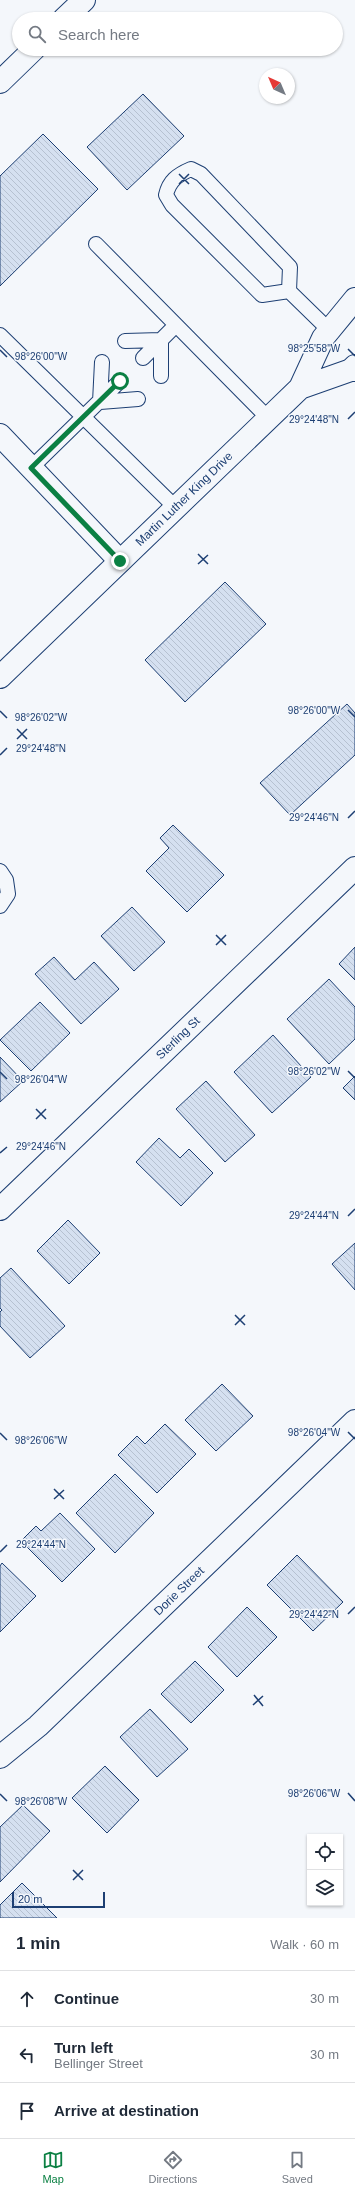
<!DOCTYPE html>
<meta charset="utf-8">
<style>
body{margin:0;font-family:Helvetica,sans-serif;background:#f6f6f7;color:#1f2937}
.controls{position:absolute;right:12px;bottom:12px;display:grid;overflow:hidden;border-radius:0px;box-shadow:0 1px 3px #0004}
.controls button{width:36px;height:36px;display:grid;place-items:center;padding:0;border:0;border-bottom:1px solid #e0e1e3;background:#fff;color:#1f2937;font:20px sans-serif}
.compass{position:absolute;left:259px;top:68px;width:36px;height:36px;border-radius:50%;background:#fff;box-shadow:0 1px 3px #0004;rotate:316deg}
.scale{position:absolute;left:12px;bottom:10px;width:93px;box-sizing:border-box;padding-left:4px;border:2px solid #1d3f73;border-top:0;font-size:11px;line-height:14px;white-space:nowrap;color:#1d3f73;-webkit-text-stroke:3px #f4f7fb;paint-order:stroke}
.stop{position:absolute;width:12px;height:12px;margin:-9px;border:3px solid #0b8043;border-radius:50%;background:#fff}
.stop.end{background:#0b8043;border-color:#fff;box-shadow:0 1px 4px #0008}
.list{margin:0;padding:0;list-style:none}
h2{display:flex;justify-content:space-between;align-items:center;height:52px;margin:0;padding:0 16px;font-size:17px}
h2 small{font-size:13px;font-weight:400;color:#747a83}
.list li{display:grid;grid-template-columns:26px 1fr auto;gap:12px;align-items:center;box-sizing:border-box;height:56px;padding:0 16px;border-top:1px solid #e0e1e3}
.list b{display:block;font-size:15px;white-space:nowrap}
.list p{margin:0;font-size:13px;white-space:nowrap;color:#747a83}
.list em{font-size:13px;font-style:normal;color:#747a83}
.icon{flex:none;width:22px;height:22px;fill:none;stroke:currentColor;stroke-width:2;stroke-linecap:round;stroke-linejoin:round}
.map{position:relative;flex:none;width:355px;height:1918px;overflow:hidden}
.search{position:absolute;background:#fff;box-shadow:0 1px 3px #0004;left:12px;right:12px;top:12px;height:44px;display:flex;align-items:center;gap:10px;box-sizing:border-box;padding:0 14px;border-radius:22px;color:#747a83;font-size:15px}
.sheet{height:220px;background:#fff}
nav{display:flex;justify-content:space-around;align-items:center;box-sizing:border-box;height:56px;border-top:1px solid #e0e1e3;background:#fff;font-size:11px;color:#747a83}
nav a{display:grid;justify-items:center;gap:2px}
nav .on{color:#0b8043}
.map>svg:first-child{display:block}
.building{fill:url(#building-back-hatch);stroke:#1d3f73}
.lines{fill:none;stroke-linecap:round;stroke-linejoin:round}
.service-casing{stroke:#1d3f73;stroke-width:16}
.minor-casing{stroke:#1d3f73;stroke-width:24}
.secondary-casing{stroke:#1d3f73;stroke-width:24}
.motorway-casing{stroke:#1d3f73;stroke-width:24}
.service{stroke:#f4f7fb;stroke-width:14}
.minor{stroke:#f4f7fb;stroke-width:22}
.secondary{stroke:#f4f7fb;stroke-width:22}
.motorway{stroke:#f4f7fb;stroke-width:22}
.route{stroke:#0b8043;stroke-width:5}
.ticks{fill:none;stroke:#1d3f73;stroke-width:1.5}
.labels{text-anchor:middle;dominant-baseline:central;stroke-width:3;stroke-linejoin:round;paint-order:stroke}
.street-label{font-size:12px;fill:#1d3f73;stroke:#f4f7fb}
.ticks-label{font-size:10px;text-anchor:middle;fill:#1d3f73;stroke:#f4f7fb;stroke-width:3;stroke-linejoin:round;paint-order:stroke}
</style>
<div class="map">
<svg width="355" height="1918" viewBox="0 0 355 1918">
<defs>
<pattern id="building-back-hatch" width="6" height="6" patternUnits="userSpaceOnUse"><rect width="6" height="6" fill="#d5e0f0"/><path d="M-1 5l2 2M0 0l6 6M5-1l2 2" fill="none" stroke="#b6c1d1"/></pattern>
</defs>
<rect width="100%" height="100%" fill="#f4f7fb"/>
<path class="building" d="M143,94l41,42 -57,54 -40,-43z
M43,134l55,55 -98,97v-110z
M225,582l41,42 -81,78 -40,-42z
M347,704l8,9v42l-65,60 -30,-32z
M173,825l51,50 -37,37 -41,-41 23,-23 -9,-10z
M132,907l33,35 -31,29 -33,-35z
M355,947v33l-16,-16z
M54,957l21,23 19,-18 25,27 -38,35 -46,-50z
M329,979l26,28v32l-26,25 -42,-45z
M40,1002l30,31 -39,38 -31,-31z
M273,1035l38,42 -39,36 -38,-41z
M0,1057l23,24 -23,21z
M355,1076v24l-12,-12z
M206,1081l49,54 -30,27 -49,-53z
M159,1138l21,20 9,-9 24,24 -32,33 -45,-44z
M68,1220l32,33 -31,31 -32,-33z
M355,1243v47l-23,-26z
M11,1268l54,58 -35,32 -30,-32v-14l2,-2 -2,-2v-30z
M222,1384l31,32 -37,35 -31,-31z
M165,1424l31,30 -39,39 -39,-38 19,-19 8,8z
M115,1474l39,39 -39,40 -39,-40z
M60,1513l35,36 -33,33 -41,-41 15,-15 5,5z
M297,1555l46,47 -30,29 -46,-46z
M2,1563l34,33 -36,36v-66z
M247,1607l30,30 -40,40 -29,-30z
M195,1661l29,29 -33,33 -30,-29z
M150,1709l38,40 -31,28 -37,-40z
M105,1766l34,34 -32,33 -35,-35z
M23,1805l27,26 -50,51v-55z
M22,1883l35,35h-57v-13z"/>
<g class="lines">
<g class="service-casing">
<path id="service" d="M96,244l172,174
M289,291l-27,4 -90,-90 -6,-10c3,-14 11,-20 25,-26l10,5 89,93 -1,24 40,39
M0,335l175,172
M161,340v36
M125,341l36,-1
M143,358l33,-33
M100,402l2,-40
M100,402l38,-3
M31,468l89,-87
M0,871l6,9 2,14 -8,12"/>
</g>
<g class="minor-casing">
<path id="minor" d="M64,19l20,-19
M0,82l34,-33
M0,435l120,126
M0,1209l355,-341
M0,1757l38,-31 317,-305"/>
</g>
<g class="secondary-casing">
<path id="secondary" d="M300,388l51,-18 4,-4
M0,677l300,-289 23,-50 32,-39"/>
</g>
<g class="motorway-casing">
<path id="motorway" d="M351,370h4"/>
</g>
<use href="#service" class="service"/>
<use href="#minor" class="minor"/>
<use href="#secondary" class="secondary"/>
<use href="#motorway" class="motorway"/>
</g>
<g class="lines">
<path class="route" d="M120,381l-89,87 89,93"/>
</g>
<path class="ticks" d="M179,174l10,10M179,184l10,-10M348,349l7,7M0,350l7,7M348,419l7,-7M198,554l10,10M198,564l10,-9M348,710l7,7M0,711l7,7M17,729l10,10M17,739l10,-10M0,755l7,-7M348,818l7,-7M216,935l10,10M216,945l10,-10M348,1071l7,7M0,1072l7,7M36,1109l10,10M36,1119l10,-10M0,1153l7,-6M348,1216l7,-7M235,1315l10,10M235,1325l10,-10M348,1432l7,7M0,1433l7,7M54,1489l10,10M54,1499l10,-9M0,1552l7,-7M348,1614l7,-7M254,1695l9,11M253,1705l10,-9M348,1793l7,8M0,1794l7,7M73,1870l10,10M73,1880l10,-10"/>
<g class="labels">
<g class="street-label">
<text transform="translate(184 499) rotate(-44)">Martin Luther King Drive</text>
<text transform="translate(178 1038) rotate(-44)">Sterling St</text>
<text transform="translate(179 1591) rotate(-44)">Dorie Street</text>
</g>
</g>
<g class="ticks-label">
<text x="314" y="352">98°25'58"W</text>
<text x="41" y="360">98°26'00"W</text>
<text x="314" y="423">29°24'48"N</text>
<text x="314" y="714">98°26'00"W</text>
<text x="41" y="721">98°26'02"W</text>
<text x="41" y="752">29°24'48"N</text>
<text x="314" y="821">29°24'46"N</text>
<text x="314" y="1075">98°26'02"W</text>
<text x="41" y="1083">98°26'04"W</text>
<text x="41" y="1150">29°24'46"N</text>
<text x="314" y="1219">29°24'44"N</text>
<text x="314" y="1436">98°26'04"W</text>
<text x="41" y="1444">98°26'06"W</text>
<text x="41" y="1548">29°24'44"N</text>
<text x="314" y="1618">29°24'42"N</text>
<text x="314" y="1797">98°26'06"W</text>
<text x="41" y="1805">98°26'08"W</text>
</g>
</svg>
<div class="controls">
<button><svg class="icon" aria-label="locate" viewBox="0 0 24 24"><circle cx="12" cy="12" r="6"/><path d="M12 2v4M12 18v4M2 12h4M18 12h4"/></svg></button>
<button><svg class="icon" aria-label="layers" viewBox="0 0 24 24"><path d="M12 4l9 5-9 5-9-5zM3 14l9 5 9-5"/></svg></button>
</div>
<svg class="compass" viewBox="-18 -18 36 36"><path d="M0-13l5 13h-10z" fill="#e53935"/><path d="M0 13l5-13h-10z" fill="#747a83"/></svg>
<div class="scale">20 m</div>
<div class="stop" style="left:120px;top:381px"></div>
<div class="stop end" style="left:120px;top:561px"></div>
<div class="search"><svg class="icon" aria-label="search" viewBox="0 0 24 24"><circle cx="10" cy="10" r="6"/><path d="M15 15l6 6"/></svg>Search here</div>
</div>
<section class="sheet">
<h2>1 min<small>Walk · 60 m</small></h2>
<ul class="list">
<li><svg class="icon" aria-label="ahead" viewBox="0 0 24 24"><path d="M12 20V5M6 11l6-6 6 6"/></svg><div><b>Continue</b></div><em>30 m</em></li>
<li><svg class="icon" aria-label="left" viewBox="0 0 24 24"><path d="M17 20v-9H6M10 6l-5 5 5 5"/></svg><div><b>Turn left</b><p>Bellinger Street</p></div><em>30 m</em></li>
<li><svg class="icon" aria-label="arrive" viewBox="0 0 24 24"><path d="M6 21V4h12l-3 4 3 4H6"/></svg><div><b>Arrive at destination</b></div></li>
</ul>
</section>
<nav>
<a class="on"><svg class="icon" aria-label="map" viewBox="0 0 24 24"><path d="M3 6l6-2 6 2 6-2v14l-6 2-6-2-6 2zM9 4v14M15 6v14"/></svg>Map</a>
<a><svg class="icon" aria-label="directions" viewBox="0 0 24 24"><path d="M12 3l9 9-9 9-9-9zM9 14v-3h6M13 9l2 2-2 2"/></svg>Directions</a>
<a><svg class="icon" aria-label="saved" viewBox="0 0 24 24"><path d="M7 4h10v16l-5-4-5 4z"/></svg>Saved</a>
</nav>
